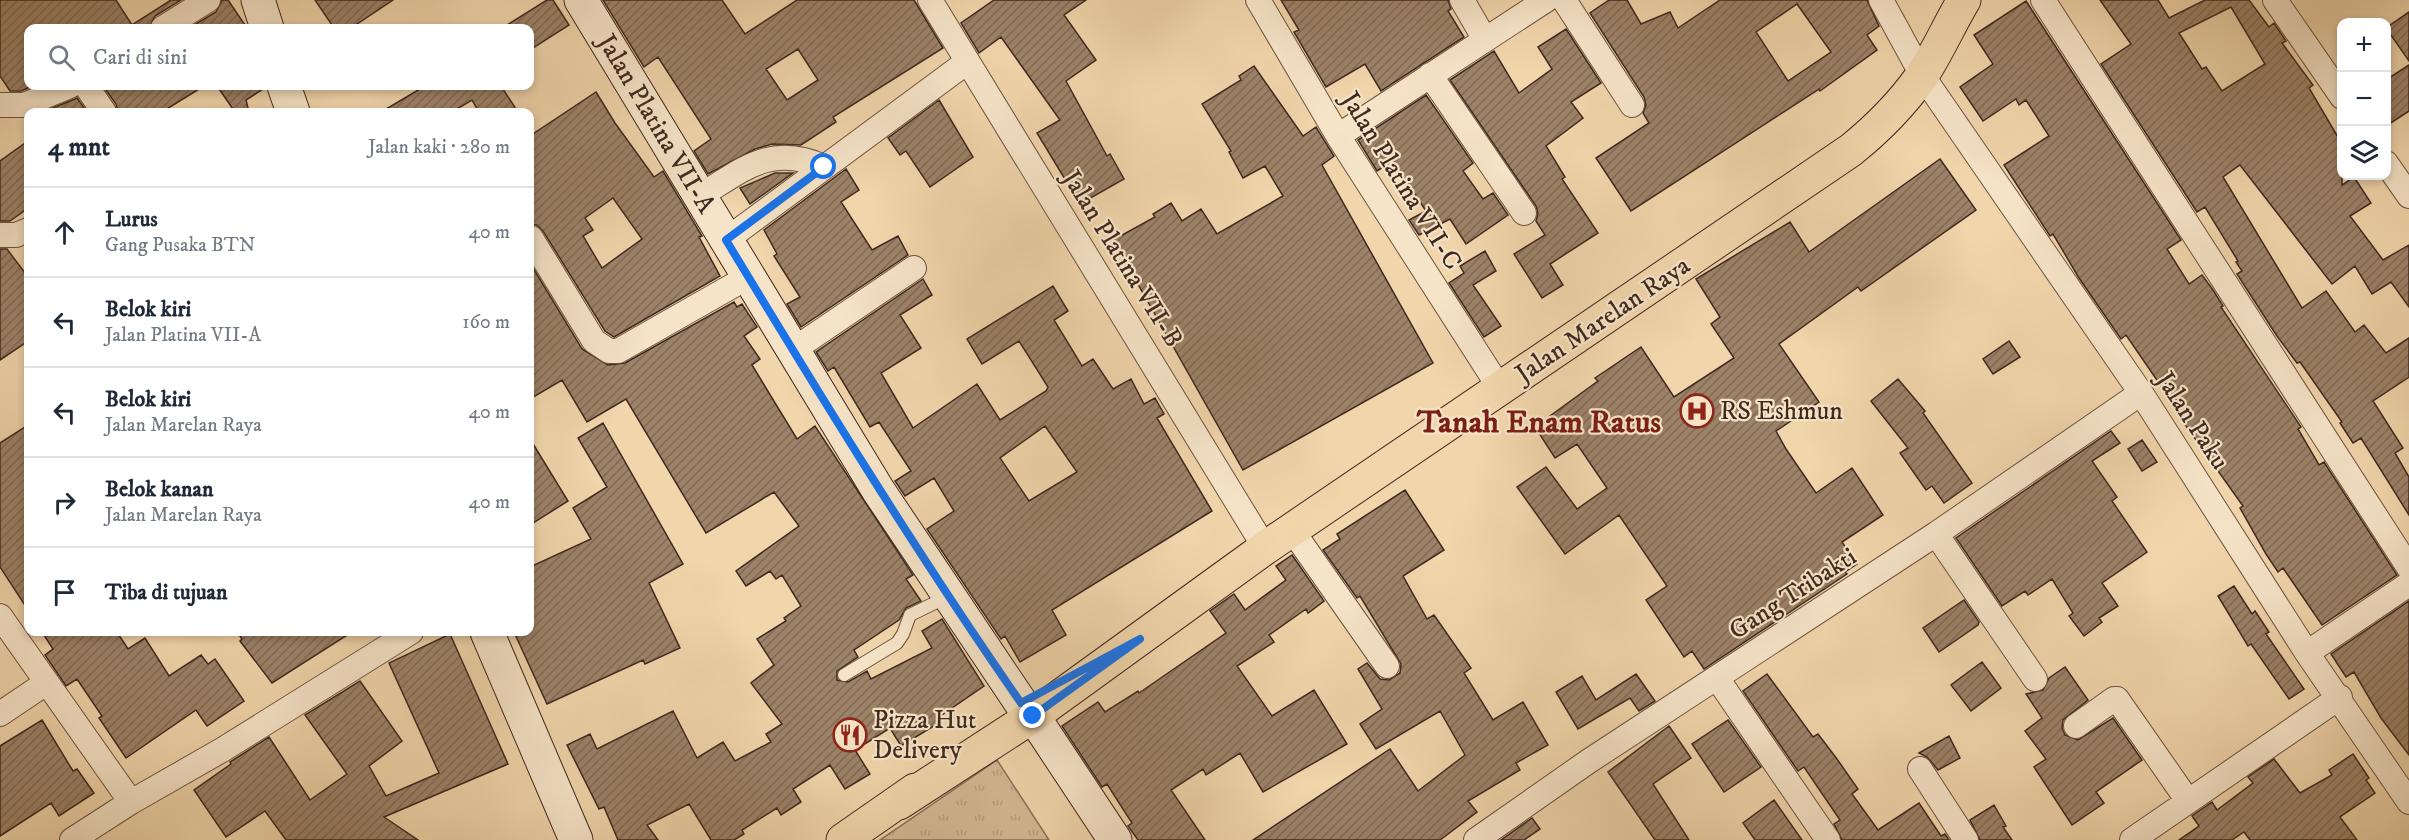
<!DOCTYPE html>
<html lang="id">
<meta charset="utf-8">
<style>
body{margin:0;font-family:"IM FELL DW Pica",serif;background:#f2f2f3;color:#1f2937}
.controls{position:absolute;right:18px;top:18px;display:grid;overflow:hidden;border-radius:12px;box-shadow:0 3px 9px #0003}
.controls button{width:54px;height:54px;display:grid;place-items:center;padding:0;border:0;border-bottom:2px solid #e0e1e3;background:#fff;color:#1f2937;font:30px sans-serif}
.stop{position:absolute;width:18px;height:18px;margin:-14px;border:4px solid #1a73e8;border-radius:50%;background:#fff}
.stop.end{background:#1a73e8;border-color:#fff;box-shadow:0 2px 6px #0008}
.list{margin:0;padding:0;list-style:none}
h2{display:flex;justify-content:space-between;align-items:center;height:78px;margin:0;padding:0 24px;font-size:26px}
h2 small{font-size:20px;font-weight:400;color:#747a83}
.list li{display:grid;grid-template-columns:39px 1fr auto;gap:18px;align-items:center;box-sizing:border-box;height:90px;padding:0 24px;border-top:2px solid #e0e1e3}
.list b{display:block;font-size:22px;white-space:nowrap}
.list p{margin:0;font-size:20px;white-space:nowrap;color:#747a83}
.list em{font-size:20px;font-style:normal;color:#747a83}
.icon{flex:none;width:33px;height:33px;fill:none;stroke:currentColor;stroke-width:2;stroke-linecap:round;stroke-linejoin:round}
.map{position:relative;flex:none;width:2409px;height:840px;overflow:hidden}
.search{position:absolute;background:#fff;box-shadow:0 3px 9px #0003;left:24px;top:24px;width:510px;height:66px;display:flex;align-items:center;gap:15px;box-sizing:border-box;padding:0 21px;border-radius:12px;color:#747a83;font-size:22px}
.panel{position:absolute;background:#fff;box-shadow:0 3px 9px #0003;left:24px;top:108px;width:510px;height:528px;border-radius:12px}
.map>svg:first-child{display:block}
.grass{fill:url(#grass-tufts);stroke:#897059;stroke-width:1.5}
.building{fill:url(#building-hatch);stroke:#3f281f;stroke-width:1.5;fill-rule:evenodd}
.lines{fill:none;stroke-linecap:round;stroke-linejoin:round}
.service-casing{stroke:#6c5342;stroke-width:14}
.minor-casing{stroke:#6c5342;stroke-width:26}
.secondary-casing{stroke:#3f281f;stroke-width:35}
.primary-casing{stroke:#3f281f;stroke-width:35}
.service{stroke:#f6e4c8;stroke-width:12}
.minor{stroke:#f6e4c8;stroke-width:24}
.secondary{stroke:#f6e4c8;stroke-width:33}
.primary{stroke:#f1d5ab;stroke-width:33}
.route{stroke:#1a73e8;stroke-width:8}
.labels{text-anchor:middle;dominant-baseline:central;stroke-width:4.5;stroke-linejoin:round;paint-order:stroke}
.street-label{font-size:26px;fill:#3f281f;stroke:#f6e4c8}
.poi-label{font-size:26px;fill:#3f281f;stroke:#f6e4c8;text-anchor:start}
.district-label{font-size:32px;font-weight:bold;fill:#7a1f14;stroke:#f6e4c8}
</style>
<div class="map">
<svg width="2409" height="840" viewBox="0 0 2409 840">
<defs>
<pattern id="grass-tufts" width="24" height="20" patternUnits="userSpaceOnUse" patternTransform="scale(1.5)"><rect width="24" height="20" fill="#d3b893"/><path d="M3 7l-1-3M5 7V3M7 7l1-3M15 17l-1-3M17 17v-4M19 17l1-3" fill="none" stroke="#b69e7e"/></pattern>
<pattern id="building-hatch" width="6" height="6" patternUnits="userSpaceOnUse" patternTransform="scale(1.5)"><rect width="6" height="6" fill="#9c8268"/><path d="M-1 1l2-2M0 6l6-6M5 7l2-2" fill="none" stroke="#816a55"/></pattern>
</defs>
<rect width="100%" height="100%" fill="#f1d5ab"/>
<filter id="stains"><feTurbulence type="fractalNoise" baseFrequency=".00333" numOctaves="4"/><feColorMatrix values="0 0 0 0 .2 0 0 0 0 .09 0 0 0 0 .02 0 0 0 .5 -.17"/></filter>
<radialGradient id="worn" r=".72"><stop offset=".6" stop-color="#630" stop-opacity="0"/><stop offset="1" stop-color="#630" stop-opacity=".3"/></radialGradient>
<path class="grass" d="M997,760l52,80h-169z"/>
<path class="building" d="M0,0h116l16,25 39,-25h10l-26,16 -6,12h-121v60l-7,3h-11l-10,-15z
M222,0h6l19,28h-58l27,-16z
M315,0h78l-42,28h-17z
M547,0h6l16,25 -39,25v-22h-28z
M603,0h119l23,34 52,-34h117l29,48 -110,69 3,5 -35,23 -29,-1 -17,5 -47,25 -14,-23 17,-12 -53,-82 -14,10zM798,49l20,31 -31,20 -21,-31z
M994,0h92l-22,15 32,45 -30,21 41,75 3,-2 14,25 -44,25 -43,-71 23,-13 -59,-83 -22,16 -18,-30z
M1281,0h167l3,9 -3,2 16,26 -83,54 -16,-27 -39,23 -32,-55 5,-2z
M1609,0h18l14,24 29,-12 8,16 42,-28h147l12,26 -12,9 10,15 -57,41 -1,-2 -188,122 -35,-53 53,-35 -6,-10 3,-8 -2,-8 -54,-84zM1797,4l34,48 -43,29 -32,-49z
M2100,0h58l11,18 36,-18h44l20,27 5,-4 12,18 -4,2 31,42 -4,3 33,56v41l12,-8 17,26 -21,13 33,44 26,-15v62l-18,-25 -19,12 -17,-28 -23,18 -92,-119 -17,12 79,131 24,-17 29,41 9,-7 22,28 23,-15v39l-36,24 30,47 -8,5 14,24v38l-48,-77 -8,5 -13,-20 2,-1 -42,-60 -3,1 -20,-27 -40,-62 5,-3 -6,-9 2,-1 -33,-54 -8,5 -96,-148 30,-20zM2231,7l34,57 -43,27 -16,-24 -4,2 -23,-36z
M2026,1l155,239 -14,9 22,35 13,-9 11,15 10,16 -2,1 80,120 -3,2 21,36 5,-3 73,113 -75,50 -39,-57 -5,4 -12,-18 -26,-46 3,-2 -64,-90 5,-3 -18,-30 -5,3 -35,-51 -5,4 -42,-61 -26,-44 -3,2 -46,-71 45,-29 -23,-36 -7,5 -3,-6 -33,22 -23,-34 33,-23 -19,-29z
M2409,12v49l-23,-33z
M1566,29l35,54 -30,19 12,16 -37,28 19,31 -3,2 36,54 -48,31 13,21 -21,13 -28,-44 31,-19 -9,-14 2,-8 -2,-7 -86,-126 44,-29 25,42 33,-24 -14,-22z
M2409,65v46l-23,15v-46z
M1254,66l49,70 13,-9 18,29 -12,9 111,198 -190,107 -130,-230 42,-23 -2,-3 18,-11 11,18 19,-12 16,25 66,-38 -18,-30 -22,12 -14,-26 2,-1 -29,-47 39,-24 -2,-4z
M103,86h101l-42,26h-44l-2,-8z
M217,86h49v1l-20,13 3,12h-14z
M425,86h76l17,26h-39l-7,-12 -20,12h-71z
M596,92l19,31 39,54 9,-6 39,65 -3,1 21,39 -106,61 -9,-6 -62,-100 -6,-6 -7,-1v-88zM613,198l29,41 -40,29 -19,-32 10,-6 -8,-12z
M1426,95l47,68 -10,8 20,28 10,-6 15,22 -42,29 -16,-25 -31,16 -10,-15 17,-9 -33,-50 -16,10 -19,-31z
M77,98l10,14h-44l32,-13z
M939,100l34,57 -43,30 -24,-36 -6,4 -12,-17z
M28,141v67l-18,13h-10v-60z
M1940,159l36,51 -115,81 -3,-4 -79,57 40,58 -43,29 10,18 30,44 36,-25 31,47 -41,27 15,22 -12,8 2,2 -143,95 -12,-18 -8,6 -38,-57 21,-14 -48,-71 -54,39 -48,-67 29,-20 31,42 30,-21 -30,-44 -22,14 -20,-31 63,-46 -3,-3 46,-31 33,50 60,-39 -23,-34 9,-7 -24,-38 94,-57 19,30z
M846,169l13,21 -18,12 31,48 26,-14 10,19 -107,72 -14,-23 13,-7 -26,-41 3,-2 -13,-24z
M775,173h18l-43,31 -10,-16z
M0,249h7l21,28v64l-28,19z
M1485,251l11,20 -23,14 28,41 -17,11 -35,-54 15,-10 -4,-7z
M530,263l52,86 26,16 17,-2 109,-61 3,5 5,-3 15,23 -13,9 16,23 -8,6 45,74 18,-13 98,149 -7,4 15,22 -15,7 -7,12 -45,30 4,7 -21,14v9l11,2 19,-11 4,8 61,-31 -10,-17 20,-12 42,67 -45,31 3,4 -41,25 -11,-18 -35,22 15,24 -25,15 -15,-24 -37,24 8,13 -20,13 -4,-7 -35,22 2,4 -10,6h-23l-22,-36 -42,21 11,15h-40l-14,-33 -5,2 -32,-64 23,-11 7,15 76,-38 24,47 26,-16 12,19 36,-19 -5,-8 16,-10 -31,-41 23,-18 -17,-26 29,-18 -2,-3 17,-12 -19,-31 -6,4 -6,-8 -24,15 -10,-15 63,-45 -25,-34 -68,41 -80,-134 -39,23 -25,-42 -32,19z
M923,279l9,16 -32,20 21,33 -40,25 32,55 64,-44 23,36 46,-29 2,-4 -29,-46 -37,23 -15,-25 86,-53 15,25 -14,9 28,46 11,-7 20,30 18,-10 13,25 11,-6 9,16 -7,4 55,93 -160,99 14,25 -46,27 -15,-26 -4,3 -74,-110 27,-18 -20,-33 -29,18 -10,-15 16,-10 -32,-49 -9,5 -36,-60 -6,4 -12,-19zM1045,426l32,46 -48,29 -29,-43z
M2009,341l11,16 -27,17 -10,-15z
M1898,379l27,32 -2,2 49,70 -28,20 -12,-17 -6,4 -26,-37 8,-5 -37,-47z
M603,423l80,141 -34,19 31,65 -35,16 -2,-4 -96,44 -33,-72h16v-65l61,-28 -18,-31 34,-21 -29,-49z
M28,425v185l-28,-43v-124z
M2111,431l9,12 -28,18 25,36 -5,4 35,51 -45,31 16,23 -19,12 3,4 -18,14 -15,-20 4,-3 -21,-34 -24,16 -3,-4 -23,15 -46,-68z
M530,439l38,62 -38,24z
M2142,440l15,22 -15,9 -14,-22z
M1405,490l39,60 -41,26 24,43 7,-4 37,53 -7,5 29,47 30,-18 25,43 -32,18 4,7 -52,31 9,11 -37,28h-187l137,-91 28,42 47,-36 -25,-44 -64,38 -16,-25 22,-15 -24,-40 9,-6 13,16 9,1 11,-7 1,-9 -41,-68 -3,2 -34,-48 17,-11 -3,-5z
M1292,555l32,46 -16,12 -2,-4 -37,26 5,7 -37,24 35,50 42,-26 33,54 -84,48 -23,-39 -34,22 -3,-6 -32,21 34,50h-67l-10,-14 4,-3 -25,-39 -5,3 -40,-61 36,-24 7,10 33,-21 1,2 87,-60 -16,-22 24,-17 11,16 41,-30 -10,-14z
M2234,586l18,28 3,-3 14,21 -3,2 38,55 -15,10 -38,-55 -3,2 -30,-50z
M1964,600l15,22 -1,3 -39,27 -16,-24z
M2409,601v154l-28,-37 -27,-46 -8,5 -15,-23z
M42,632h75l11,17 17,-11 24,38 32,-21 7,9 7,-5 29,42 -37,25 -11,-16 -70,48 -27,-40 3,-2 -25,-37 -11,7 -21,-31 8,-6z
M237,632h115l-80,51 -32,-42 2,-2z
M450,634l58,130 -124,53 34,23h-132l-21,-29 -39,26 -32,-47 37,-26 -1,-2 39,-25 41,63 37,-26 -42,-59 55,-34 42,60 -33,25 17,30 53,-23 -50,-110z
M1982,662l19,26 -30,23 -20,-26z
M2065,667l23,33 -25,20 -1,8 3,7 13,5 35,-22 29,42 -46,32 8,11 -32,22 -38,-58 12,-8 -21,-28 17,-13 -16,-24 17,-4 6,-12z
M1636,674l19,27 -16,10 -9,-13 -52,31 -22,-37 26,-16 14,24z
M1767,674l46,63 5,-3 19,25 21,30 -6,5 26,36 41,-27 22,33 4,-2 4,6h-107l-8,-16 6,-4 -36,-53 -6,4 -55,-80z
M42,720l31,51 4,-2 17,24 -35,23 -8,-13 -51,33v-90z
M1728,720l33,47 -37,25 -32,-48z
M1669,726l22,32 -38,26 36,56h-34l-47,-68z
M1949,736l11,22 -22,12 -11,-13 -8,-4z
M2353,754l16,24 -3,2 9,13 -35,24 17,23h-107l-6,-8 -12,8h-53l20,-14 -7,-10 20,-14 5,8 36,-27 -5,-6 26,-18 26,34 32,-18 -3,-5z
M1774,800l28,40h-47l-12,-17z
M1994,805l12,21 -3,1 9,13h-32l-10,-20z
M1532,818l8,11 -16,11h-23z"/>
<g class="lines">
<g class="service-casing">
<path id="service" d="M844,675l53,-32 6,-9 7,-19 37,-18"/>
</g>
<g class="minor-casing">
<path id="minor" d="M930,0l335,548
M1258,0l80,136 163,254
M1462,0l22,38
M1564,0l68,105
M1881,0l41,75 219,318 166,260 102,149
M2043,0l366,568
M2275,0l67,97
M163,28l45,-28
M1430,75l94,138
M86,86l18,26
M0,105h24l46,-19
M1338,136l208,-136
M2386,163l23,33
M700,196c44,-27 71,-53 124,-29
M0,235h16l12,-5
M531,238l63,103 15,10h9l130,-74
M726,240l241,-178
M793,350l121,-82
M1292,530l95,136
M1936,534l99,145
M0,616l131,186 91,-52 189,-118
M2307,653l102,-69
M1717,678l111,162
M0,714l46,-31
M2076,726l38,-27h3l71,102
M1920,769l46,71
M72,840l59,-38
M1476,840l113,-79 347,-227 205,-141
M2132,840l208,-143"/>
</g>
<g class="secondary-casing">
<path id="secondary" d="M258,0l9,28
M581,0l297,490 143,213
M284,86l9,26
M487,632l89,208
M1033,716l82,124"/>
</g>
<g class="primary-casing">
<path id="primary" d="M899,803l134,-87 232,-168 586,-398c26,-21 50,-45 70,-73 16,-24 28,-52 43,-77
M843,840l72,-50"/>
</g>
<use href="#service" class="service"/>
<use href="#minor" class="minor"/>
<use href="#secondary" class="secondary"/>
<use href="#primary" class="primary"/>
</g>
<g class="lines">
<path class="route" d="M824,167l-98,73c95,157 190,312 295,463l119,-64 -107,77"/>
</g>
<defs>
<g id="hospital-ring" transform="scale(1.725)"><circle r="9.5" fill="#f6e4c8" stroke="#8f2418" stroke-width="1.5"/><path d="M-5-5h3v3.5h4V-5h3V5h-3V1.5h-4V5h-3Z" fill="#8f2418"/></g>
<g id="restaurant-ring" transform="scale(1.725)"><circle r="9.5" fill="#f6e4c8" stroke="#8f2418" stroke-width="1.5"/><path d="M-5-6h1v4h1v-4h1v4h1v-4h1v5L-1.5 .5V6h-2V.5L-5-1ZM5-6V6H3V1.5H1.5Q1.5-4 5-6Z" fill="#8f2418"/></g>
</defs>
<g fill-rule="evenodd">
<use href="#hospital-ring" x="1697" y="411"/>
<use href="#restaurant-ring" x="850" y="735"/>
</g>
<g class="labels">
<g class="street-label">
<text transform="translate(656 124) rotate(59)">Jalan Platina VII-A</text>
<text transform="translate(1401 181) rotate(58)">Jalan Platina VII-C</text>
<text transform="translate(1122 259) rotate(58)">Jalan Platina VII-B</text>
<text transform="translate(1603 320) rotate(-34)">Jalan Marelan Raya</text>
<text transform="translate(2192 421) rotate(57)">Jalan Paku</text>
<text transform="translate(1793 594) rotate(-33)">Gang Tribakti</text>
</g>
<g class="poi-label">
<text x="1720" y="411">RS Eshmun</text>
<text x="873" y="720">Pizza Hut<tspan x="873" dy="30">Delivery</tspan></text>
</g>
<g class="district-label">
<text x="1539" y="423">Tanah Enam Ratus</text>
</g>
</g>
<rect width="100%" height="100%" filter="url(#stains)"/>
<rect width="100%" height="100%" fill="url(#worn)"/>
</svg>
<div class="controls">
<button>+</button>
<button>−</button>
<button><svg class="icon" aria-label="layers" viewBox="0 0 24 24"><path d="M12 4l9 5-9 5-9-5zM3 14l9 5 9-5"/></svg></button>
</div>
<div class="stop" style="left:824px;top:167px"></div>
<div class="stop end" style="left:1033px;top:716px"></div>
<div class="search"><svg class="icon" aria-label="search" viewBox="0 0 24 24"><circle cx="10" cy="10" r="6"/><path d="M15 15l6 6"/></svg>Cari di sini</div>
<section class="panel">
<h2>4 mnt<small>Jalan kaki · 280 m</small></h2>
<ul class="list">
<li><svg class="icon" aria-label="ahead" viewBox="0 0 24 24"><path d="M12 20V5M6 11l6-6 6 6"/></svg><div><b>Lurus</b><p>Gang Pusaka BTN</p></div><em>40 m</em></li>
<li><svg class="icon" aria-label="left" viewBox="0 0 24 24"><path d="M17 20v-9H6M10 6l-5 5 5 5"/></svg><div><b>Belok kiri</b><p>Jalan Platina VII-A</p></div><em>160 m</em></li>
<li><svg class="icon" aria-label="left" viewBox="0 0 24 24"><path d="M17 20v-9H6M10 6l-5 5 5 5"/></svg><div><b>Belok kiri</b><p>Jalan Marelan Raya</p></div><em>40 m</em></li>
<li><svg class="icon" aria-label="right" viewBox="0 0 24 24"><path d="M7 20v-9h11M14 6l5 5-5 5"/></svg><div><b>Belok kanan</b><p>Jalan Marelan Raya</p></div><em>40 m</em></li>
<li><svg class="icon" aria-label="arrive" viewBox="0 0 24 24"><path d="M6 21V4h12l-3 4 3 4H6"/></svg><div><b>Tiba di tujuan</b></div></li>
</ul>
</section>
</div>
